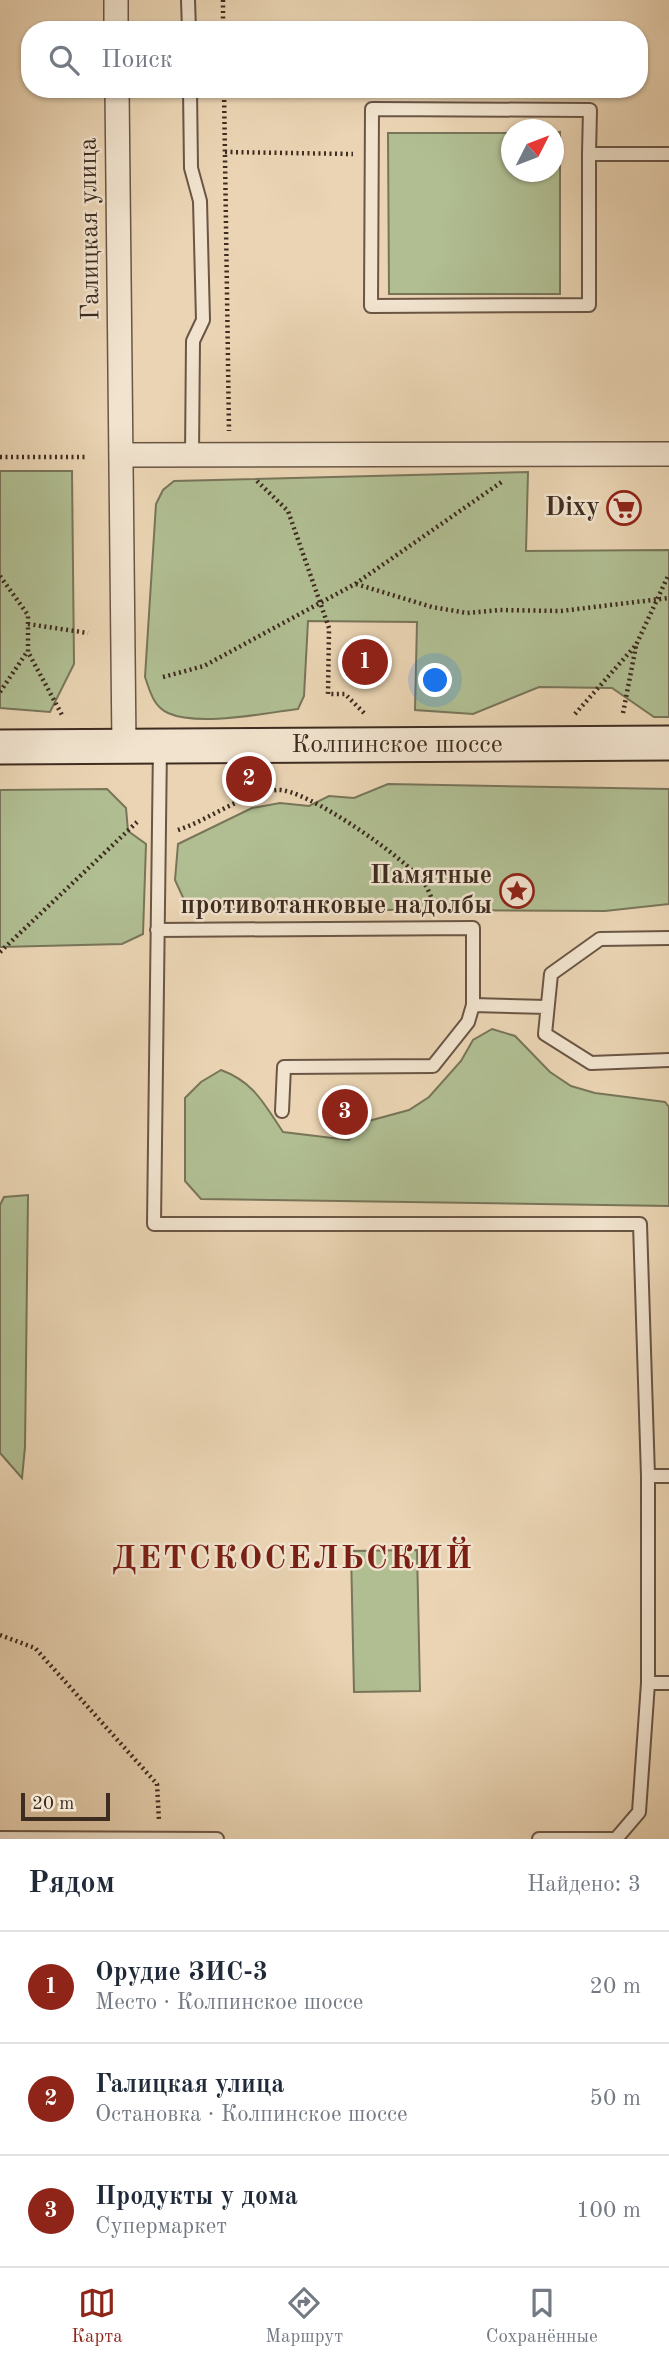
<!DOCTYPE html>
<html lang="ru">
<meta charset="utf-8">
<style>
body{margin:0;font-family:"Old Standard TT",serif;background:#f6f6f7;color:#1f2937}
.compass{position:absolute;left:501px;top:119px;width:63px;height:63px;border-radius:50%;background:#fff;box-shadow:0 2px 5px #0004;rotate:48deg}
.scale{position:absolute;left:21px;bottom:18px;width:89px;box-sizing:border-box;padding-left:7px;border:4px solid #3f2c20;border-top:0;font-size:19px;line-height:24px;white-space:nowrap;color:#3f2c20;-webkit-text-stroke:5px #f1e3ce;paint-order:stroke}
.you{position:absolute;left:436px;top:681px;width:24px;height:24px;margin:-18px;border:5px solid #fff;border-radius:50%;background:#1a73e8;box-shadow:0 0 0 10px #1a73e833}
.badge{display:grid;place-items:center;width:46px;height:46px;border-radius:50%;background:#8f2418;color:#fff;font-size:23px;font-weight:700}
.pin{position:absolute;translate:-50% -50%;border:4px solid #fff;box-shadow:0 2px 7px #0006}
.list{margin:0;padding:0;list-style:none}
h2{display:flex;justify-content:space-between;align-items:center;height:91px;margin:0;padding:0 28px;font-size:30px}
h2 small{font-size:23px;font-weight:400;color:#747a83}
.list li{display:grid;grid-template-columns:46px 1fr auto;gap:21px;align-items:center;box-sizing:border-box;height:112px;padding:0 28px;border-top:2px solid #e0e1e3}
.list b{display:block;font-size:26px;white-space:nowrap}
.list p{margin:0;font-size:23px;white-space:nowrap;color:#747a83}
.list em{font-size:23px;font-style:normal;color:#747a83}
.icon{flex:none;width:38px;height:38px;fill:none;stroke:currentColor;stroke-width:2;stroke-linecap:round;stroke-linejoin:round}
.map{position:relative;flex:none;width:669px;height:1839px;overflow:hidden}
.search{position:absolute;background:#fff;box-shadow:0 2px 5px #0004;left:21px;right:21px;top:21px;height:77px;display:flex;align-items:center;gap:18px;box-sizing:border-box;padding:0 24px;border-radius:28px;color:#747a83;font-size:26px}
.sheet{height:427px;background:#fff}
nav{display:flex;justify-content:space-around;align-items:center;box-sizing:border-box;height:98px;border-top:2px solid #e0e1e3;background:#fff;font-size:19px;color:#747a83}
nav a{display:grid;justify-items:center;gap:4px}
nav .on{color:#8f2418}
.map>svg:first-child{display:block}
.green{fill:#b0be92;stroke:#787559;stroke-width:2}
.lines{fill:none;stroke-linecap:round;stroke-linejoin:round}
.lane-casing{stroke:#6a5645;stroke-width:16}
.street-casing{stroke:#6a5645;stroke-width:26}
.secondary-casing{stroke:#3f2c20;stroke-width:37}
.path{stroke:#3f2c20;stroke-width:4.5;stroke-dasharray:2 3.5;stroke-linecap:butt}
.lane{stroke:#f1e3ce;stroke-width:12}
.street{stroke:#f1e3ce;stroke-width:23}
.secondary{stroke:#f1e3ce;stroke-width:33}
.labels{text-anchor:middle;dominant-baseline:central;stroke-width:5;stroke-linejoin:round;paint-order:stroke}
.street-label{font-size:26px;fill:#3f2c20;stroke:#f1e3ce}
.poi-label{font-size:26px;font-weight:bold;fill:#3f2c20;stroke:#f1e3ce;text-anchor:end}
.district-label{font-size:33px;font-weight:bold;letter-spacing:2px;fill:#7a1f14;stroke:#f1e3ce}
</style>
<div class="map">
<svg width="669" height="1839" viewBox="0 0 669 1839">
<rect width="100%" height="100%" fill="#ead4b3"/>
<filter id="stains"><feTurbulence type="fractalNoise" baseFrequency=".00286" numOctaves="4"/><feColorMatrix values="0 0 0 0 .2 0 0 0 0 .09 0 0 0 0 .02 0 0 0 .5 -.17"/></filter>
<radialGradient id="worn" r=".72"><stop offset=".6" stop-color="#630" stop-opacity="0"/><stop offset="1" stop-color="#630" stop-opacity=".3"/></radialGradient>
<path class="green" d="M560,132v162h-171l-1,-161h123l1,39h42v-39z
M0,471h72l2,193 -24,48 -50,-4z
M528,472l-2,79 143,-1v167h-15l-42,-29 -73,-1 -66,27 -58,-4 2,-88 -109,-1 -4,75 -6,13c-34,4 -99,18 -130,4 -15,-7 -18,-22 -23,-36l11,-173 7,-14 11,-9z
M388,784l281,5v115l-64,7 -396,-2 -23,-5 -11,-24 3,-36 74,-36 28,-5 29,3 20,-10 25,2z
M107,789l19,19 2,23 18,13 -3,90 -21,10 -122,3v-157z
M492,1029l23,7 35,36 21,14 24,7 70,9 4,5v99l-468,-7 -16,-18v-83l16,-16 20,-12c33,12 43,34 62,62l66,8 16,-18 44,-12 20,-13 32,-36 12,-21z
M28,1195l-3,252 -3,31 -22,-25v-248l4,-8z
M417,1550l3,141 -66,1 -3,-141z"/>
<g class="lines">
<g class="lane-casing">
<path id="lane" d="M188,0l1,30
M190,89l1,79 9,33 3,119 -10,21 -1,114
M589,154l1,-44 -218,-1 -1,197 218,-1v-151h80
M160,746l-6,478h486l8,252h21
M157,930l316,-2v77l-5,17 -35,44 -149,1 -2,44
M669,938l-69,1 -49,35 -6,60 46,29 78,-3
M473,1005l74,2
M648,1683h21
M0,1838l217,1
M539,1839h77l23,-27 9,-129v-207"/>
</g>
<g class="street-casing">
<path id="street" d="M116,0v30
M117,89l7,658
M121,455l548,-1"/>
</g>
<g class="secondary-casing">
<path id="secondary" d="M0,747l669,-4"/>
</g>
<path class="path" d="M223,0v30
M224,89l5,342
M225,152l128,2
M0,457h86
M257,481l31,30 41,117 -1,66h17l20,20
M0,576l28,39v37l34,63
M356,584l76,23 35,6 33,-3 61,1 108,-13
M28,624l60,9
M163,677l41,-11 151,-82 148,-103
M0,692l27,-40
M623,713l13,-67
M575,714l61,-69 33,-71
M178,830c33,-11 63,-36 99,-40 27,-3 130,69 147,93 5,7 8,17 11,24
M0,952l137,-130
M0,1635l35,13 122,136 2,37"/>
<use href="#lane" class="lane"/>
<use href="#street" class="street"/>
<use href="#secondary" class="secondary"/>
</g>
<defs>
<g id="supermarket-ring" transform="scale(1.75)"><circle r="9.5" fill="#f1e3ce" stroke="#8f2418" stroke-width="1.5"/><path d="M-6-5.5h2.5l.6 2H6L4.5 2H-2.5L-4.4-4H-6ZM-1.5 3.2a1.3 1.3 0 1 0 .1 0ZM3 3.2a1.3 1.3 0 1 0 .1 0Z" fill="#8f2418"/></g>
<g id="sight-ring" transform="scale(1.75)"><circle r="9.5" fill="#f1e3ce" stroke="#8f2418" stroke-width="1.5"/><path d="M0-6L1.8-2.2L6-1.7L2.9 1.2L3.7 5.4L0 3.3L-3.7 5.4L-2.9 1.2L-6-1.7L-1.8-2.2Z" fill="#8f2418"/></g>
</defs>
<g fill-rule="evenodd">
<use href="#supermarket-ring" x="624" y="508"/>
<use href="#sight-ring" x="517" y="891"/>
</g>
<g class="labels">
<g class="street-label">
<text transform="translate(90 229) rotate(-91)">Галицкая улица</text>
<text x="397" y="745">Колпинское шоссе</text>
</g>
<g class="poi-label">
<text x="600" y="508">Dixy</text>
<text x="492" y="876">Памятные<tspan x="492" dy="30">противотанковые надолбы</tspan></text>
</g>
<g class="district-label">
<text x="293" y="1559">ДЕТСКОСЕЛЬСКИЙ</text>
</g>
</g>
<rect width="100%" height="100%" filter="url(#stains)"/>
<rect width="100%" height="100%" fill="url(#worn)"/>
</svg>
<svg class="compass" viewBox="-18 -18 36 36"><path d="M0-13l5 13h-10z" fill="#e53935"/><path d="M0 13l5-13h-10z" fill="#747a83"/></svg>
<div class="scale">20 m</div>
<div class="you"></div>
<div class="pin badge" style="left:365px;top:662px">1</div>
<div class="pin badge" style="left:249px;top:779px">2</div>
<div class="pin badge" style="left:345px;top:1112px">3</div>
<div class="search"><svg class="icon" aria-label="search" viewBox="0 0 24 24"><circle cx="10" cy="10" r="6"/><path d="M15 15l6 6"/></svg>Поиск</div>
</div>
<section class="sheet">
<h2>Рядом<small>Найдено: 3</small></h2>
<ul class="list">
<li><span class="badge">1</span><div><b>Орудие ЗИС-3</b><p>Место · Колпинское шоссе</p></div><em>20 m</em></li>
<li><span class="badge">2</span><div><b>Галицкая улица</b><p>Остановка · Колпинское шоссе</p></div><em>50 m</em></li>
<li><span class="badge">3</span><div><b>Продукты у дома</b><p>Супермаркет</p></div><em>100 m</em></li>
</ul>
</section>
<nav>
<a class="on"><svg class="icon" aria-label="map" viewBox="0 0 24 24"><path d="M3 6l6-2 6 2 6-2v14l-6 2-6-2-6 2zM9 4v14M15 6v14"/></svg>Карта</a>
<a><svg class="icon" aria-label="directions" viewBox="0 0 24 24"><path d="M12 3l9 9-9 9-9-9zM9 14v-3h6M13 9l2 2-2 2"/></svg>Маршрут</a>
<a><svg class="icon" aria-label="saved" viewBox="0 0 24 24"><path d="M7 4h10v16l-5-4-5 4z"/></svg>Сохранённые</a>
</nav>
